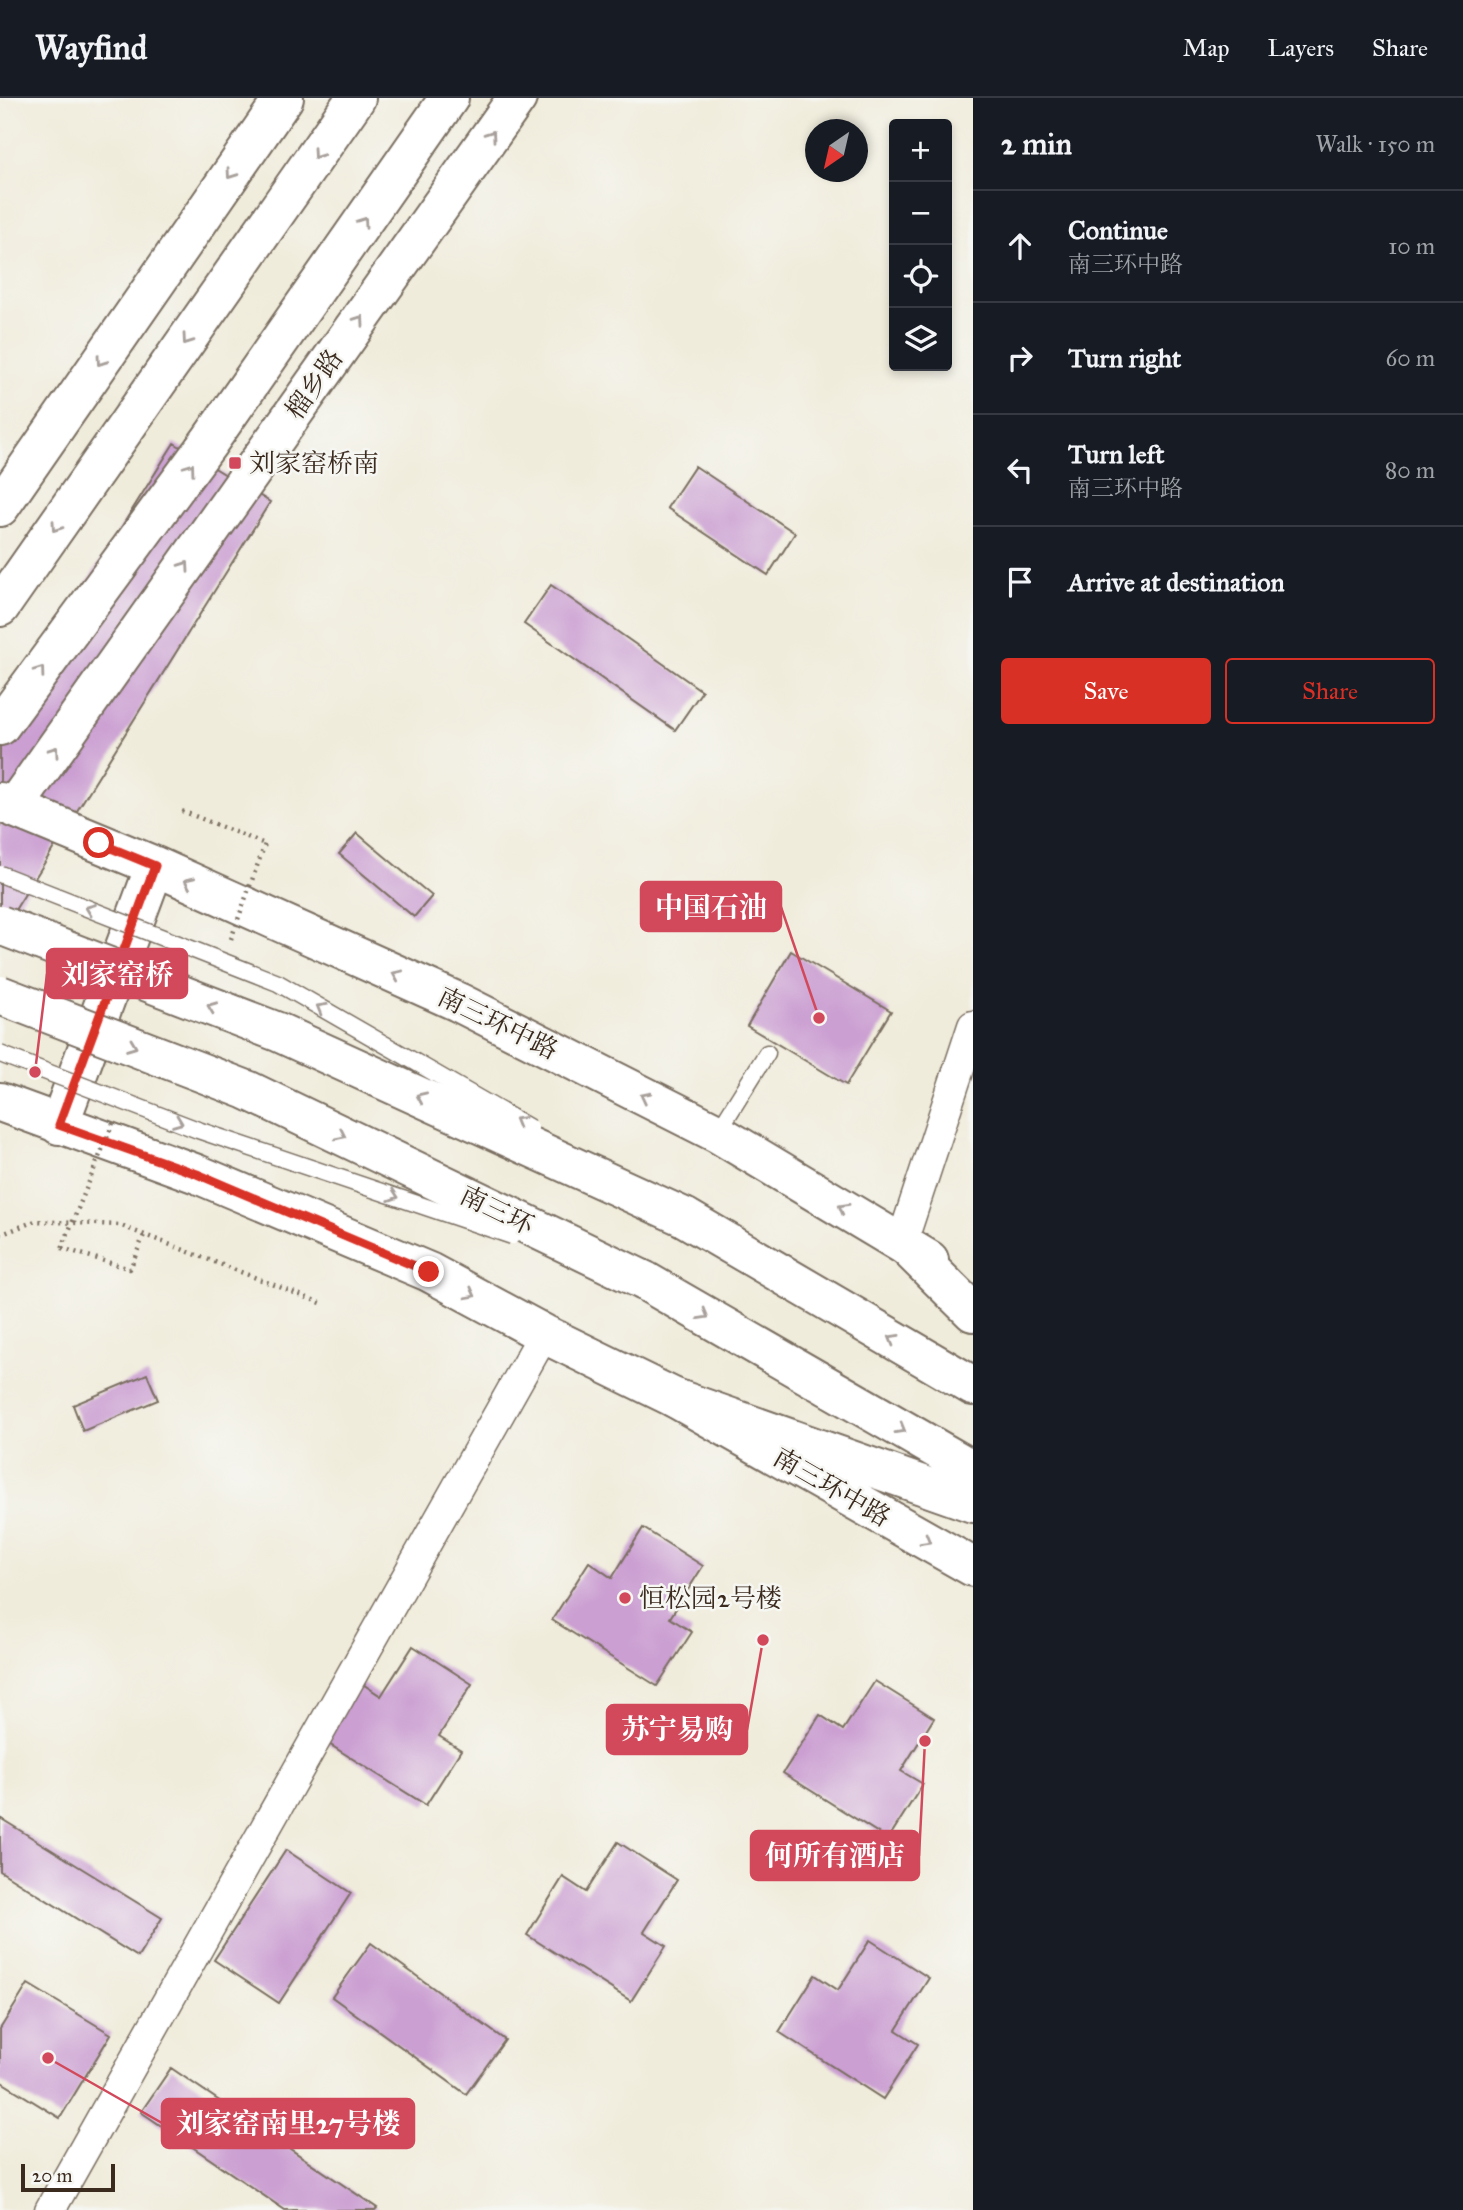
<!DOCTYPE html>
<meta charset="utf-8">
<style>
body{margin:0;font-family:"IM FELL Great Primer","Noto Serif SC",serif;background:#242831;color:#f1f3f6}
.controls{position:absolute;right:21px;top:21px;display:grid;overflow:hidden;border-radius:7px;box-shadow:0 4px 10px #0003}
.controls button{width:63px;height:63px;display:grid;place-items:center;padding:0;border:0;border-bottom:2px solid #363941;background:#171b24;color:#f1f3f6;font:35px sans-serif}
.compass{position:absolute;left:805px;top:21px;width:63px;height:63px;border-radius:50%;background:#171b24;box-shadow:0 4px 10px #0003;rotate:214deg}
.scale{position:absolute;left:21px;bottom:18px;width:94px;box-sizing:border-box;padding-left:7px;border:4px solid #3b2a1e;border-top:0;font-size:19px;line-height:24px;white-space:nowrap;color:#3b2a1e;-webkit-text-stroke:5px #f6f6f2;paint-order:stroke}
.stop{position:absolute;width:21px;height:21px;margin:-16px;border:5px solid #d93025;border-radius:50%;background:#fff}
.stop.end{background:#d93025;border-color:#fff;box-shadow:0 2px 7px #0008}
.list{margin:0;padding:0;list-style:none}
h2{display:flex;justify-content:space-between;align-items:center;height:91px;margin:0;padding:0 28px;font-size:30px}
h2 small{font-size:23px;font-weight:400;color:#9ea1a6}
.list li{display:grid;grid-template-columns:46px 1fr auto;gap:21px;align-items:center;box-sizing:border-box;height:112px;padding:0 28px;border-top:2px solid #363941}
.list b{display:block;font-size:26px;white-space:nowrap}
.list p{margin:0;font-size:23px;white-space:nowrap;color:#9ea1a6}
.list em{font-size:23px;font-style:normal;color:#9ea1a6}
.actions{display:flex;gap:14px;padding:21px 28px}
.actions a{flex:1;padding:16px 0;border:2px solid #d93025;border-radius:7px;text-align:center;font-size:24px;color:#d93025}
.actions .main{background:#d93025;color:#fff}
.icon{flex:none;width:38px;height:38px;fill:none;stroke:currentColor;stroke-width:2;stroke-linecap:round;stroke-linejoin:round}
.map{position:relative;flex:none;width:973px;height:2112px;overflow:hidden}
header{display:flex;align-items:center;gap:42px;box-sizing:border-box;height:98px;padding:0 35px;background:#171b24;border-bottom:2px solid #363941}
header strong{font-size:33px}
nav{display:flex;gap:38px;margin-inline-start:auto;font-size:24px}
main{display:flex}
aside{flex:1;background:#171b24}
.map>svg:first-child{display:block}
.building{fill:#cb9fd2}
.lines{fill:none;stroke-linecap:round;stroke-linejoin:round}
.lane-casing{stroke:#7a6e60;stroke-width:19}
.street-casing{stroke:#7a6e60;stroke-width:33}
.secondary-casing{stroke:#7a6e60;stroke-width:42}
.primary-casing{stroke:#7a6e60;stroke-width:42}
.highway-casing{stroke:#7a6e60;stroke-width:42}
.path{stroke:#7a6e60;stroke-width:4.5;stroke-dasharray:2 5;stroke-linecap:butt}
.lane{stroke:#fff;stroke-width:16}
.street{stroke:#fff;stroke-width:30}
.secondary{stroke:#fff;stroke-width:38}
.primary{stroke:#fff;stroke-width:38}
.highway{stroke:#fff;stroke-width:38}
.lane-bridge-casing{stroke:#7a6e60;stroke-width:19;stroke-linecap:butt}
.highway-bridge-casing{stroke:#7a6e60;stroke-width:42;stroke-linecap:butt}
.path-bridge{stroke:#7a6e60;stroke-width:4.5;stroke-dasharray:2 5;stroke-linecap:butt}
.lane-bridge{stroke:#fff;stroke-width:16}
.highway-bridge{stroke:#fff;stroke-width:38}
.oneway{stroke:#a79f9a}
.route{stroke:#d93025;stroke-width:9}
.poi-dot{fill:#d1495b;stroke:#f6f6f2;stroke-width:2.5}
.labels{text-anchor:middle;dominant-baseline:central;stroke-width:5;stroke-linejoin:round;paint-order:stroke}
.street-label{font-size:26px;fill:#3b2a1e;stroke:#f6f6f2}
.poi-label{font-size:26px;fill:#3b2a1e;stroke:#f6f6f2;text-anchor:start}
.leader{fill:none;stroke:#d1495b;stroke-width:2.5}
.callout-dot{fill:#d1495b;stroke:#f6f6f2;stroke-width:2.5}
.callout{fill:#d1495b;stroke:#d1495b;stroke-width:2.5}
.callout-label{font-size:28px;text-anchor:middle;font-weight:bold;fill:#fff}
</style>
<header>
<strong>Wayfind</strong>
<nav><a>Map</a><a>Layers</a><a>Share</a></nav>
</header>
<main>
<div class="map">
<svg width="973" height="2112" viewBox="0 0 973 2112">
<rect width="100%" height="100%" fill="#f6f6f2"/>
<filter id="ink" filterUnits="userSpaceOnUse"><feTurbulence type="fractalNoise" baseFrequency=".0143" numOctaves="2"/><feDisplacementMap in="SourceGraphic" scale="14" xChannelSelector="R" yChannelSelector="G"/><feConvolveMatrix kernelMatrix="1 2 1 2 8 2 1 2 1" color-interpolation-filters="sRGB"/></filter>
<filter id="wash" filterUnits="userSpaceOnUse"><feTurbulence type="fractalNoise" baseFrequency=".00686" numOctaves="4" result="noise"/><feDisplacementMap in="SourceGraphic" scale="28" xChannelSelector="R" yChannelSelector="G"/><feGaussianBlur stdDeviation="1.57" result="paint"/><feColorMatrix in="noise" values="0 0 0 0 0 0 0 0 0 0 0 0 0 0 0 0 0 1.4 0 .05"/><feComposite in="paint" operator="in"/></filter>
<g filter="url(#wash)">
<rect width="100%" height="100%" fill="#f0ecdb"/>
<g id="blocks">
<path class="building" d="M174,345l96,59 -270,432v-213z
M695,368l100,67 -27,42 -101,-67z
M551,487l151,106 -27,39 -151,-106z
M357,735l75,63 -18,21 -75,-63z
M791,853l100,60 -45,74 -99,-59z
M147,1276l11,26 -75,31 -10,-26z
M643,1430l60,38 -33,52 22,14 -35,54 -105,-66 37,-58 23,16z
M413,1548l59,38 -33,52 22,14 -35,55 -105,-66 37,-58 23,15z
M875,1583l59,37 -33,53 22,13 -35,55 -105,-66 37,-58 23,15z
M0,1720l162,100 -24,39 -138,-86z
M618,1744l59,38 -33,52 22,14 -35,55 -104,-66 36,-58 23,15z
M286,1752l65,43 -72,110 -65,-43z
M870,1842l59,38 -33,52 22,14 -35,55 -104,-67 36,-57 23,15z
M371,1845l134,97 -39,54 -134,-97z
M28,1886l83,50 -51,84 -60,-37v-52z
M171,1970l206,140 -2,2h-90l-144,-98z"/>
</g>
</g>
<g filter="url(#ink)">
<use href="#blocks" fill-opacity="0" stroke="#7a6e60" stroke-width="2"/>
<g class="lines">
<g class="lane-casing">
<path id="lane" d="M717,1035l50,-80"/>
</g>
<g class="street-casing">
<path id="street" d="M902,1144l71,-216
M50,2112l494,-876"/>
</g>
<g class="secondary-casing">
<path id="secondary" d="M0,409l284,-409
M0,704l155,64 303,136 259,131 212,127
M14,709l503,-709
M0,1004l197,72 232,98 115,62 131,64 298,169
M59,1027l96,-259"/>
</g>
<g class="primary-casing">
<path id="primary" d="M0,509l356,-509
M0,628l209,-284 240,-344"/>
</g>
<g class="highway-casing">
<path id="highway" d="M684,1119l289,169
M902,1144l71,70
M645,1183l328,189
M675,1300l298,105"/>
</g>
<path class="path" d="M182,713l83,33
M0,1137l35,-14 84,4 202,78
M62,1150l68,21 14,-34"/>
<use href="#lane" class="lane"/>
<use href="#street" class="street"/>
<use href="#secondary" class="secondary"/>
<use href="#primary" class="primary"/>
<use href="#highway" class="highway"/>
<g class="lane-bridge-casing">
<path id="lane-bridge" d="M0,776l278,109 252,145
M0,956l198,76 314,106"/>
</g>
<g class="highway-bridge-casing">
<path id="highway-bridge" d="M0,827l278,107 406,185
M0,897l247,95 398,191"/>
</g>
<path class="path-bridge" d="M231,841l34,-95
M62,1150l51,-125"/>
<use href="#lane-bridge" class="lane-bridge"/>
<use href="#highway-bridge" class="highway-bridge"/>
</g>
<defs><path id="oneway-chevron" d="M-2-3.5L2.5 0L-2 3.5" fill="none" stroke-width="1.6" stroke-linecap="round" stroke-linejoin="round" transform="scale(1.75)"/></defs>
<g class="oneway">
<use href="#oneway-chevron" transform="translate(491 37) rotate(-55)"/>
<use href="#oneway-chevron" transform="translate(317 56) rotate(125)"/>
<use href="#oneway-chevron" transform="translate(231 76) rotate(125)"/>
<use href="#oneway-chevron" transform="translate(363 124) rotate(-55)"/>
<use href="#oneway-chevron" transform="translate(360 222) rotate(-55)"/>
<use href="#oneway-chevron" transform="translate(187 242) rotate(125)"/>
<use href="#oneway-chevron" transform="translate(101 263) rotate(125)"/>
<use href="#oneway-chevron" transform="translate(190 370) rotate(-54)"/>
<use href="#oneway-chevron" transform="translate(56 429) rotate(125)"/>
<use href="#oneway-chevron" transform="translate(185 468) rotate(-55)"/>
<use href="#oneway-chevron" transform="translate(40 573) rotate(-54)"/>
<use href="#oneway-chevron" transform="translate(54 653) rotate(-55)"/>
<use href="#oneway-chevron" transform="translate(189 784) rotate(-156)"/>
<use href="#oneway-chevron" transform="translate(90 811) rotate(-159)"/>
<use href="#oneway-chevron" transform="translate(397 877) rotate(-156)"/>
<use href="#oneway-chevron" transform="translate(212 909) rotate(-159)"/>
<use href="#oneway-chevron" transform="translate(321 910) rotate(-150)"/>
<use href="#oneway-chevron" transform="translate(132 948) rotate(21)"/>
<use href="#oneway-chevron" transform="translate(421 999) rotate(-156)"/>
<use href="#oneway-chevron" transform="translate(645 999) rotate(-153)"/>
<use href="#oneway-chevron" transform="translate(519 1023) rotate(-150)"/>
<use href="#oneway-chevron" transform="translate(178 1024) rotate(21)"/>
<use href="#oneway-chevron" transform="translate(341 1037) rotate(26)"/>
<use href="#oneway-chevron" transform="translate(394 1098) rotate(19)"/>
<use href="#oneway-chevron" transform="translate(843 1110) rotate(-150)"/>
<use href="#oneway-chevron" transform="translate(471 1196) rotate(28)"/>
<use href="#oneway-chevron" transform="translate(704 1217) rotate(30)"/>
<use href="#oneway-chevron" transform="translate(893 1241) rotate(-150)"/>
<use href="#oneway-chevron" transform="translate(901 1331) rotate(30)"/>
<use href="#oneway-chevron" transform="translate(926 1442) rotate(30)"/>
</g>
</g>
<g class="lines" filter="url(#ink)">
<path class="route" d="M99,745l56,23 -96,259 138,49 232,98"/>
</g>
<g class="poi-dot">
<rect x="228" y="358" width="14" height="14" rx="3.5"/>
<circle cx="625" cy="1500" r="7"/>
</g>
<g class="labels">
<g class="street-label">
<text transform="translate(314 286) rotate(-55)">榴乡路</text>
<text transform="translate(498 925) rotate(26)">南三环中路</text>
<text transform="translate(497 1112) rotate(26)">南三环</text>
<text transform="translate(832 1389) rotate(30)">南三环中路</text>
</g>
<g class="poi-label">
<text x="249" y="365">刘家窑桥南</text>
<text x="639" y="1500">恒松园2号楼</text>
</g>
</g>
<path class="leader" d="M819 920L781 809M35 974L47 876M763 1542L747 1632M925 1643L919 1758M48 1960L162 2025"/>
<g class="callout-dot">
<circle cx="819" cy="920" r="7"/>
<circle cx="35" cy="974" r="7"/>
<circle cx="763" cy="1542" r="7"/>
<circle cx="925" cy="1643" r="7"/>
<circle cx="48" cy="1960" r="7"/>
</g>
<g class="callout">
<rect x="641" y="784" width="140" height="49" rx="7"/>
<rect x="47" y="851" width="140" height="49" rx="7"/>
<rect x="607" y="1607" width="140" height="49" rx="7"/>
<rect x="751" y="1733" width="168" height="49" rx="7"/>
<rect x="162" y="2001" width="252" height="49" rx="7"/>
</g>
<g class="callout-label">
<text x="711" y="819">中国石油</text>
<text x="117" y="886">刘家窑桥</text>
<text x="677" y="1641">苏宁易购</text>
<text x="835" y="1767">何所有酒店</text>
<text x="288" y="2035">刘家窑南里27号楼</text>
</g>
</svg>
<div class="controls">
<button>+</button>
<button>−</button>
<button><svg class="icon" aria-label="locate" viewBox="0 0 24 24"><circle cx="12" cy="12" r="6"/><path d="M12 2v4M12 18v4M2 12h4M18 12h4"/></svg></button>
<button><svg class="icon" aria-label="layers" viewBox="0 0 24 24"><path d="M12 4l9 5-9 5-9-5zM3 14l9 5 9-5"/></svg></button>
</div>
<svg class="compass" viewBox="-18 -18 36 36"><path d="M0-13l5 13h-10z" fill="#e53935"/><path d="M0 13l5-13h-10z" fill="#9ea1a6"/></svg>
<div class="scale">20 m</div>
<div class="stop" style="left:99px;top:745px"></div>
<div class="stop end" style="left:429px;top:1174px"></div>
</div>
<aside>
<h2>2 min<small>Walk · 150 m</small></h2>
<ul class="list">
<li><svg class="icon" aria-label="ahead" viewBox="0 0 24 24"><path d="M12 20V5M6 11l6-6 6 6"/></svg><div><b>Continue</b><p>南三环中路</p></div><em>10 m</em></li>
<li><svg class="icon" aria-label="right" viewBox="0 0 24 24"><path d="M7 20v-9h11M14 6l5 5-5 5"/></svg><div><b>Turn right</b></div><em>60 m</em></li>
<li><svg class="icon" aria-label="left" viewBox="0 0 24 24"><path d="M17 20v-9H6M10 6l-5 5 5 5"/></svg><div><b>Turn left</b><p>南三环中路</p></div><em>80 m</em></li>
<li><svg class="icon" aria-label="arrive" viewBox="0 0 24 24"><path d="M6 21V4h12l-3 4 3 4H6"/></svg><div><b>Arrive at destination</b></div></li>
</ul>
<div class="actions"><a class="main">Save</a><a>Share</a></div>
</aside>
</main>
